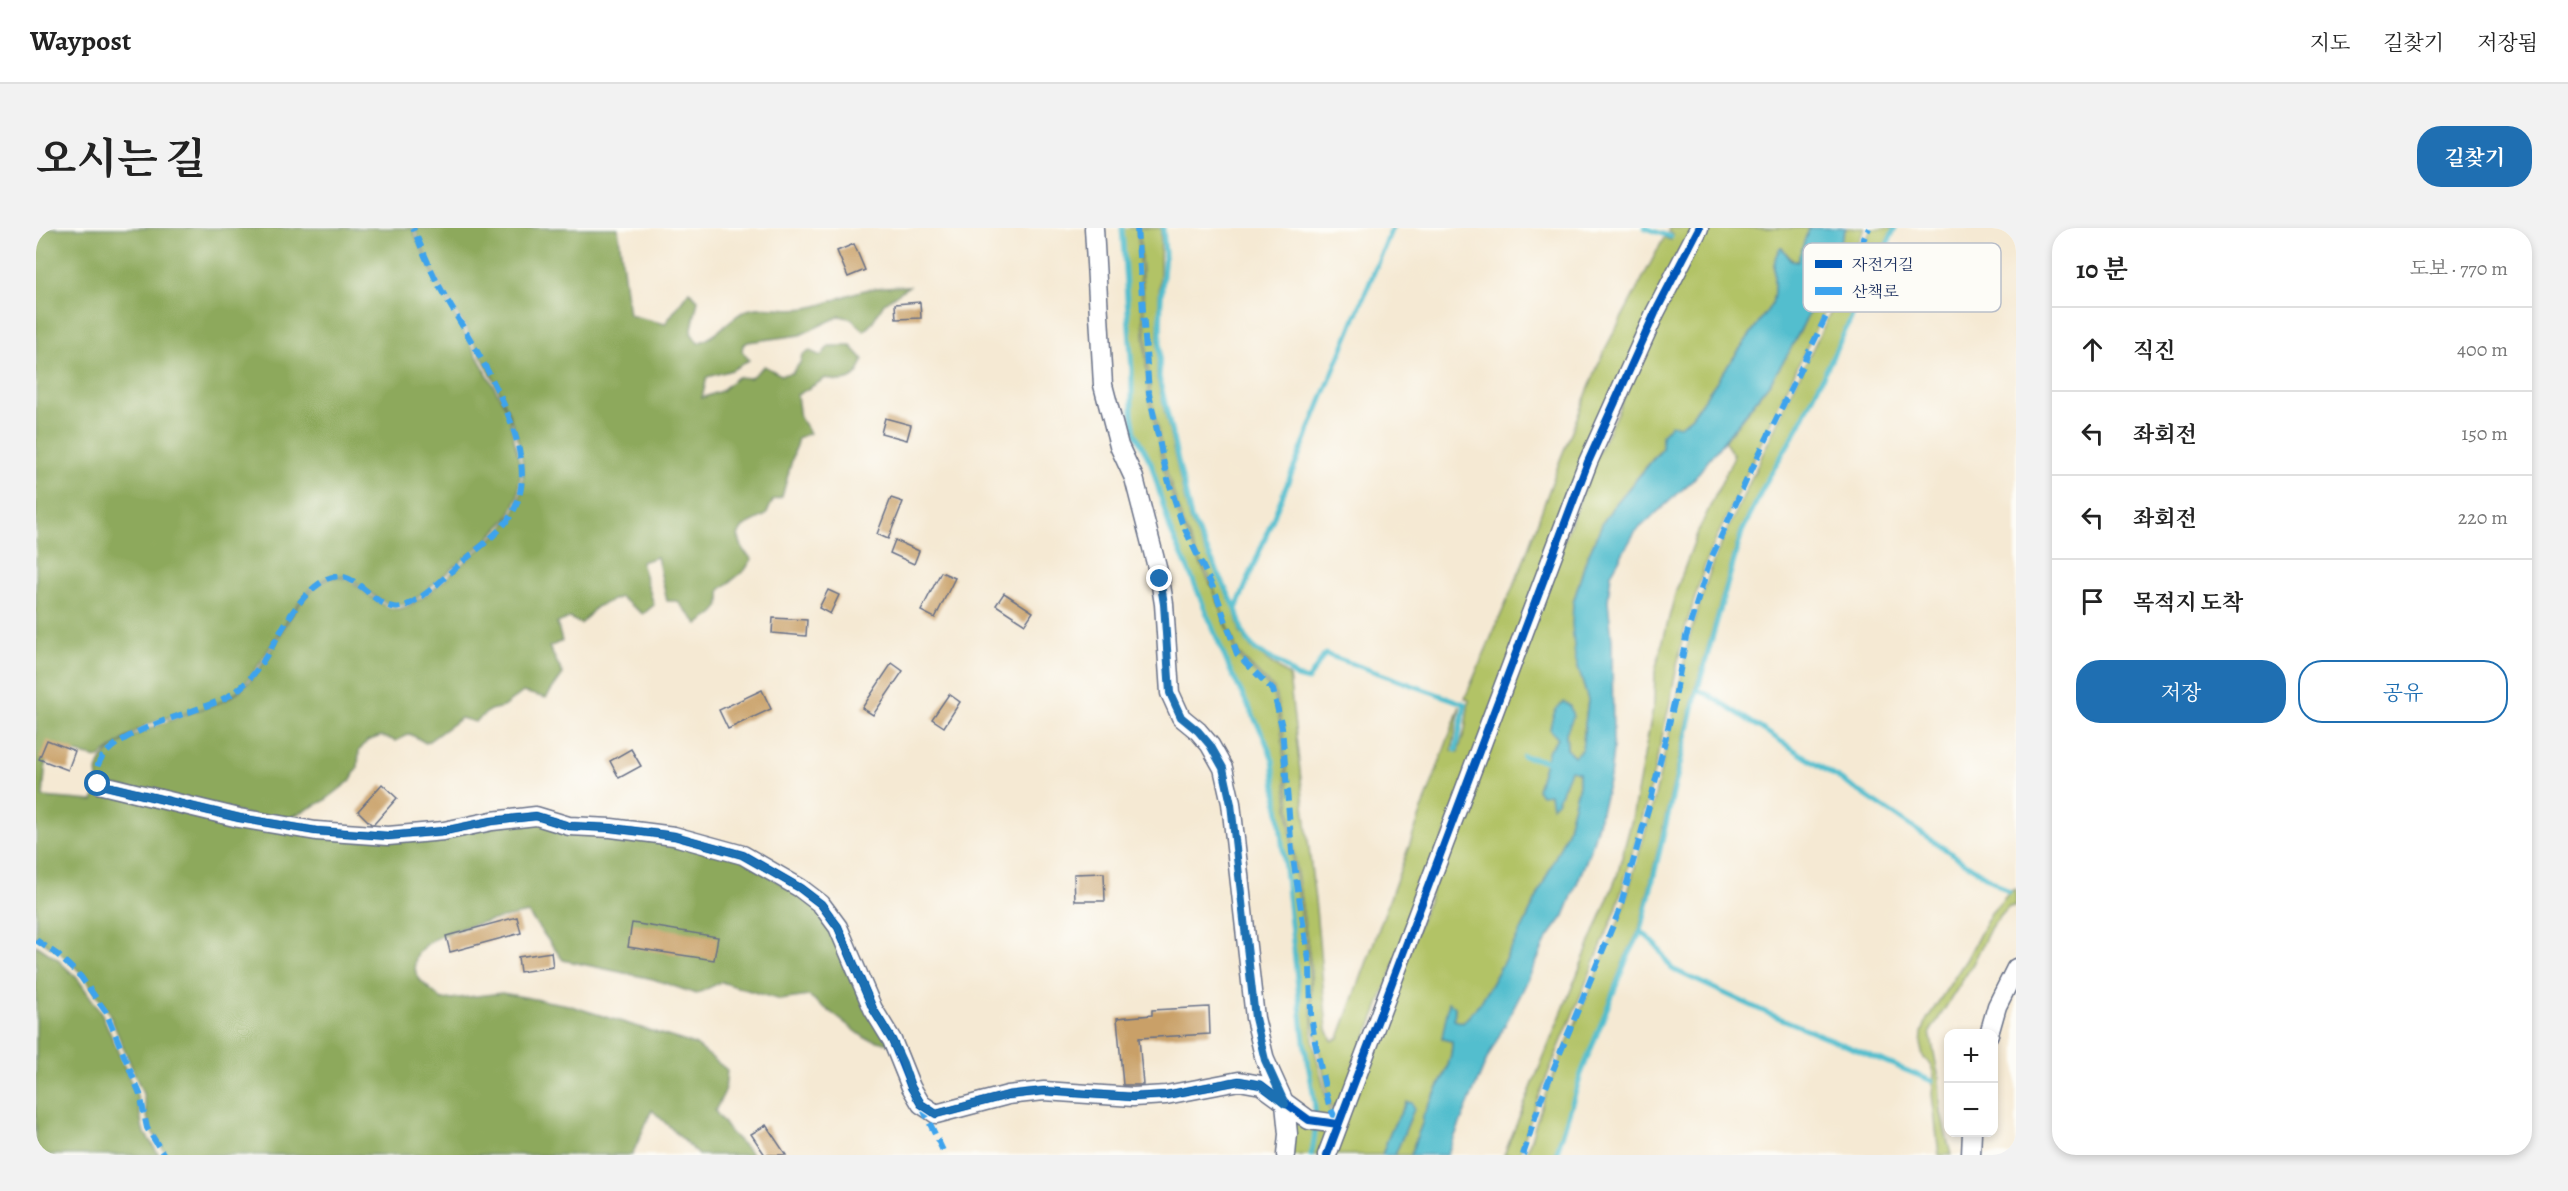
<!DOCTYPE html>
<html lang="ko">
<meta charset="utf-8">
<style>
body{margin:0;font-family:Alegreya,"Noto Serif KR",serif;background:#f2f2f2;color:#222}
.controls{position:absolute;right:18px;bottom:18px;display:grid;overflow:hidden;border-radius:12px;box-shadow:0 3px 9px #0003}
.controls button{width:54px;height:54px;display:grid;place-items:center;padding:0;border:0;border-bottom:2px solid #e0e0e0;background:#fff;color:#222;font:30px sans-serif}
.stop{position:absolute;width:18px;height:18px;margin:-14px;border:4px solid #1f6fb2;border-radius:50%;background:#fff}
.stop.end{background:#1f6fb2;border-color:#fff;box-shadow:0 2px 6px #0008}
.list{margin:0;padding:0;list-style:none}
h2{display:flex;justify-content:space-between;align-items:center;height:78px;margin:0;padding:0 24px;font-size:26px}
h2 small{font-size:20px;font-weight:400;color:#767676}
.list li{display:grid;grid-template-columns:39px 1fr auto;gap:18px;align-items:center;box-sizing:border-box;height:84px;padding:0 24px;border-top:2px solid #e0e0e0}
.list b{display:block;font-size:22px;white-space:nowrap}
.list em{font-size:20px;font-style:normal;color:#767676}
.actions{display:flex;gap:12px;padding:18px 24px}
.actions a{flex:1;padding:14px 0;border:2px solid #1f6fb2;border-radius:24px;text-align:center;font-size:21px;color:#1f6fb2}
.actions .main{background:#1f6fb2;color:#fff}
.icon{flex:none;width:33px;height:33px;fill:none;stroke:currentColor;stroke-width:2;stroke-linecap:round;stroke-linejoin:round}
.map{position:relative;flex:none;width:1980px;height:927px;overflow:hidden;border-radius:24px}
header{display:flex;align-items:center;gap:36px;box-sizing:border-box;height:84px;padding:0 30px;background:#fff;border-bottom:2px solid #e0e0e0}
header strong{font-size:28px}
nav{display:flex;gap:33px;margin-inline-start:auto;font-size:21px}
.intro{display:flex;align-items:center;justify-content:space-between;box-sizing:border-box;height:144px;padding:0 36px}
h1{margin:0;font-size:42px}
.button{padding:15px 27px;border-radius:24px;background:#1f6fb2;color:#fff;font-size:21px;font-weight:700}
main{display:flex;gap:36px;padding:0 36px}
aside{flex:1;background:#fff;border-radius:24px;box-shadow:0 3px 9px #0003}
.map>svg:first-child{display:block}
.green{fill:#b2c366;stroke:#667962;stroke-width:1.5}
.forest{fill:#8da95b;stroke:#546c5c;stroke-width:1.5}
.water{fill:#53bece;stroke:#377696;stroke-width:1.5}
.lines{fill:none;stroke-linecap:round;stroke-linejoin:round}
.stream{stroke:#53bece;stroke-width:5}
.building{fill:#c9a068}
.minor-casing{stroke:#677087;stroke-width:21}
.minor{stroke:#fff;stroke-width:18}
.quiet{stroke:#3da3ed;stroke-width:6;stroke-dasharray:12 6;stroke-linecap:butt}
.cycleway-casing{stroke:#fdfcf7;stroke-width:11}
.cycleway{stroke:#0057b8;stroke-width:8}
.route{stroke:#1f6fb2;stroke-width:8}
.key{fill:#fdfcf7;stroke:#b9bec9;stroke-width:1.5}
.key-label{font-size:16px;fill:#1b2f5e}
</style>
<header>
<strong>Waypost</strong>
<nav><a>지도</a><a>길찾기</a><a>저장됨</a></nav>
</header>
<div class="intro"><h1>오시는 길</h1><a class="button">길찾기</a></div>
<main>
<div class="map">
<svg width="1980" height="927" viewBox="0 0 1980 927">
<rect width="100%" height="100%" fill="#fdfcf7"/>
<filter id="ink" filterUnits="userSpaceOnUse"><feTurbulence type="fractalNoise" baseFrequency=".0167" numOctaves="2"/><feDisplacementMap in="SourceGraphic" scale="12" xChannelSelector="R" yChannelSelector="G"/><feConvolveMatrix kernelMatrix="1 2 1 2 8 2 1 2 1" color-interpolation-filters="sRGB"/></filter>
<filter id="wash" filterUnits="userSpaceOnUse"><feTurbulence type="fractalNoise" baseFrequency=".008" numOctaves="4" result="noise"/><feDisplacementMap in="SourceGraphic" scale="24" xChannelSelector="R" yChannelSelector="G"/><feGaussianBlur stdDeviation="1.35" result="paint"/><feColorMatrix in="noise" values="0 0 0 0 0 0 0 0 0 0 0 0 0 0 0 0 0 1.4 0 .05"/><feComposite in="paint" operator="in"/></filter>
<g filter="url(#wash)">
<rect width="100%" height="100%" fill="#f5e9d3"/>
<path class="green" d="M1087,0h14l11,165 17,81 16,49 35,73 20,58 36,36 9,37 11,125 17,115 4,75 15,64 6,15 -16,-1 -12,-72 -32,-288 -9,-23 -35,-68 -36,-90 -24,-50 -19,-67 -15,-29 -3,-20v-43z
M1103,0h22l-4,150 32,141 45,89 6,24 11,16 38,28 27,233 11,120 5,12 7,-3 121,-332 -8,45 6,1 7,-22 4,-30 -4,-2 56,-130 39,-108 43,-107 61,-115 7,2 2,-6 -5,-2 1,-4h25l-56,113 -302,774 -6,-10 -18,-90 -1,-48 -17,-115 -11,-125 -9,-38 -36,-36 -29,-77 -13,-23 -13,-30 -16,-50 -17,-80z
M1668,0h105l-11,34 -6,-2 -11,-13c-13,17 -3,37 -9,57l-80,112 -12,10 -67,81 -10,15 -17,38 -13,43 2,54 13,43 -6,50 -8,6 -7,-7 -1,-16 -8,6 -21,50 13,5 2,11 11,-18 7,-18 9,3v13l-12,47 -44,95 -42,75 -18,21 -9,-3 1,-13 -9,15 -4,16 10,3c1,26 -18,52 -29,75v5l-13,34h-15l19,-46 -7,-7 -16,28 -9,25h-50l261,-691z
M1810,0h19l-83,170 -75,161 -24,77 -13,66 -22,96 -32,112 -78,188 -19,57h-15l113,-279 15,-57 22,-116 1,-32 21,-80 21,-57 37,-78 -10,-15 47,-60 29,-49z
M1836,0h21l-94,195 -34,58 -25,51 -46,162 -55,236 -14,27 -45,117 -26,81h-28l17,-55 79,-187 32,-113 22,-97 13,-65 24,-76 74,-161z
M1980,661v18h-7l-18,20 -18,37 -43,68 9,46 2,35 10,42h-12l-7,-61 2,-18 -3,-11 -8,-8 -2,-9 1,-15 5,-14 39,-59 25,-47 20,-22z
M1255,892l43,8 -10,27h-32z"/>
<path class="forest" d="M0,0h376l25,55 71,129 13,57 -3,27 -10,22 -20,21 -75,62c-39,20 -53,-40 -89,-22 -33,17 -56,85 -87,112 -24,21 -62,21 -90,34 -18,9 -33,22 -49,33l-51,-11 -4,50 50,4 5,-13 219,48 216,-15 115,14 95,24 80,51 67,134 -25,-6 -56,-42 -29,4 -59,-18 -25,12 -43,-15 -90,-19 -35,-47c-26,6 -133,19 -110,64 5,8 18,16 24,23l60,-7 66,12 128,40 31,25 -2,21 -10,20 15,21 23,23h-54l-47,-45 -20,45h-465l-18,-28 -6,-33 -35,-83 -25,-36 -23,-22 -24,-16z
M379,0h203l11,87 36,9 24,-33 9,9 -7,33 7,10c20,-6 30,-25 49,-33 18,-6 40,1 59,-2 17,-2 32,-10 48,-15 18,-6 36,-7 55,-7l-25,17 -13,21 -7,7 -12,-12 -12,-3 -40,19 -52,7 -5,3 -1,6 7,9 -17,10 -25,7 -5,21 19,-7 16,-14 13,1 14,-12 17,9 11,-2 8,-10 2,-8 8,-4 11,5 8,-10h22l12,13c-4,21 -18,26 -37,19l-29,17 3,23 10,15 -12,5 -16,59 -9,3 -7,15 -22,11 -6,9 5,15 9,9 -7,11 -25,20c2,22 -6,23 -22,34l-21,-23h-10l-10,-44 -16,5 13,43 -11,9 -23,-17 -24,10 -15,17 -11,-6 -13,5 5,18 -13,6 14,27 -17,24 -23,-6 -20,15 -13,3 -15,12 -14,-4 -35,25 -16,-9 -14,7 -15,-5 -14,5 -8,10 -1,16 -8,14 -26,20 -43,21 -182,-40c-18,-43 101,-69 127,-82 46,-24 54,-90 97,-118 33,-21 52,40 85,24 22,-11 41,-31 60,-47 21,-18 44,-34 52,-61 19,-61 -52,-163 -81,-216 -10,-18 -17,-36 -24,-54z
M0,717l20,13 22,21 24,35 35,82 6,34 16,25h-123z"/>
<path class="water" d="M1773,0h37l-35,81 -23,45 -17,27 -78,99 -58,52 -24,42 -3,27 4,39 1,109 -3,28 -18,69 -28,70 -17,23 -25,53 -35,67 -40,96h-37l13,-34v-5c11,-22 30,-49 29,-74l-10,-4 7,-36 6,5 -1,13 9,3 18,-21 42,-75 44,-95 12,-47v-13l-9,-2 -13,32 -5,4 -2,-12 -9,1 -4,-6 12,-40 9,-10 -8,-10c2,-12 4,-20 14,-27l6,4 3,11 -7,16 1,16 7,7 8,-7 6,-49 -13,-43 -3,-33 1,-21 13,-43 17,-38 10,-15 49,-58v-14l9,-11 9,2 12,-10 80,-112c6,-20 -4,-40 9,-57l10,13 6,2z
M1371,874l5,1 2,6 -19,46h-13l9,-25z"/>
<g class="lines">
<path class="stream" d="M1086,0l10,142v43l3,20 16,30 19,66 23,51 37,90 34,67 9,23c10,91 20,182 30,273 5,46 20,76 8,122
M1127,0l2,26 -4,45 -2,78 32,141 45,91 6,21 6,11 9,10 26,14 13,12 12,3 17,-26 140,50 -9,46
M1609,0l26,9
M1200,381l156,-381
M1661,462l12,5 151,97 149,100
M1487,528l23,5
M1605,703l15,14 16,24 93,43 167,69
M1520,927l25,-81 46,-116 14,-27 55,-236 46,-163 24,-50 34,-58 95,-196"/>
</g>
<g id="blocks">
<path class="building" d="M818,16l11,26 -17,7 -11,-26z
M884,74l1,16 -25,1 -1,-15z
M849,190l26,7 -4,15 -26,-7z
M855,270l12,4 -15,37 -11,-5z
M859,312l24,11 -5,13 -24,-11z
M905,344l14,6 -20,40 -14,-7z
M792,362l11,5 -9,19 -11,-6z
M968,365l29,19 -8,12 -29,-19z
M737,390l34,2 -1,16 -34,-3z
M856,435l11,8 -30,44 -11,-7z
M726,462l9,19 -43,20 -9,-19z
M913,466l11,8 -16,25 -12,-8z
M11,512l28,11 -7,19 -29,-11z
M595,521l10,17 -22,12 -9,-17z
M346,556l15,14 -23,26h-3l-13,-13z
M1068,645l1,28h-30l-1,-27z
M481,689l4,16 -71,19 -4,-16z
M596,695l86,14 -4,23 -86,-13z
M515,724l2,15 -33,5 -2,-15z
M1173,779l1,27 -71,4 4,47h-20l-6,-67 35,-3v-5z
M730,897l20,30h-21l-14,-21z"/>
</g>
</g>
<g filter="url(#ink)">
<use href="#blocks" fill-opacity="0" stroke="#677087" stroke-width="1.5"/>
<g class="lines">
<g class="minor-casing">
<path id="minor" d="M1058,0l9,157 16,61 15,32 26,101 4,25 6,89 11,24 17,14 12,14 13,23 8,35 24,215 10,42 20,44 3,30 -2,21
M62,556l141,34 77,13 72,5 56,-5 48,-10 44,-5 33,10 42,2 63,8 69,19 57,33 21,16 17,23 35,82 19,31 19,47 10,17 15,10 72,-19 36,-4 89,6 33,-2 73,-14 22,4 48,35 29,4
M1953,806l8,-28 19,-38
M1291,927l261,-693 67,-149 44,-85
M1935,927l1,-23"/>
</g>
<use href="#minor" class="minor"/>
<path class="quiet" d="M1101,0l12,165 17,80 16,50 35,73 20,58 36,36 9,37 10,125 18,115 1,48 4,27 14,63 9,19
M62,556c-18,-48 98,-70 127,-86 47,-24 54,-89 98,-117 34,-22 52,39 84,24 22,-10 41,-32 60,-47 21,-18 45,-34 52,-61 18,-62 -53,-161 -82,-215 -9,-18 -16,-36 -24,-54
M0,712l22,15 23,22 25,35 34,82 7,34 17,27
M886,879l23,48
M1487,927l18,-56 78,-188 32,-112 23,-96 12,-66 24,-76 36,-80 123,-253"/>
<g class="cycleway-casing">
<path id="cycleway" d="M62,556l141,34 77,13 72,5 56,-5 48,-10 44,-5 33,10 42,2 63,8 69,19 57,33 21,16 17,23 35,82 19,31 19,47 10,17 15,10 72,-19 36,-4 89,6 33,-2 73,-14 22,4 48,35 29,4
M1291,927l261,-693 67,-149 44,-85"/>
</g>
<use href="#cycleway" class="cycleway"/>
</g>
</g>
<g class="lines" filter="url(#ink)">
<path class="route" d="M62,556l142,34 76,13 72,5 56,-5 48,-10 44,-5 33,10 41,2 65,8 67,19 58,33 21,16 17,23 35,82 19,31 11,23 8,24 10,17 15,10 72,-19 36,-4 89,6 33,-2 73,-14 22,4 24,19 -20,-44 -10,-42 -24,-214 -8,-36 -13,-23 -12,-14 -17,-14 -11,-24 -6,-89 -4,-25"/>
</g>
<rect x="1767" y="15" width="198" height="69" rx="9" class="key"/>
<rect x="1779" y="32" width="27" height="8" fill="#0057b8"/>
<rect x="1779" y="59" width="27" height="8" fill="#3da3ed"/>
<g class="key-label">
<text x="1816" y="42">자전거길</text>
<text x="1816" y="69">산책로</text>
</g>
</svg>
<div class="controls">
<button>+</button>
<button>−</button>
</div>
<div class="stop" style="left:62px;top:556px"></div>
<div class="stop end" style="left:1124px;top:351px"></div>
</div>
<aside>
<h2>10 분<small>도보 · 770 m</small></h2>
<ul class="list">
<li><svg class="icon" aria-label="ahead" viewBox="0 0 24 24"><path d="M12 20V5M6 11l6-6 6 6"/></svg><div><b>직진</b></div><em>400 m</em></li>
<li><svg class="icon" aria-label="left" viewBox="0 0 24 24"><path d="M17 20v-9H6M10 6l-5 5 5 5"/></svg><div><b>좌회전</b></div><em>150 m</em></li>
<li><svg class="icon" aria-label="left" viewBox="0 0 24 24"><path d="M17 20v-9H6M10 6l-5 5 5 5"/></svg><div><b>좌회전</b></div><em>220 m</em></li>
<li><svg class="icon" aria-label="arrive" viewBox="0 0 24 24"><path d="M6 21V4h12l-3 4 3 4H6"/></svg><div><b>목적지 도착</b></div></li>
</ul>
<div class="actions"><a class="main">저장</a><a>공유</a></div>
</aside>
</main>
